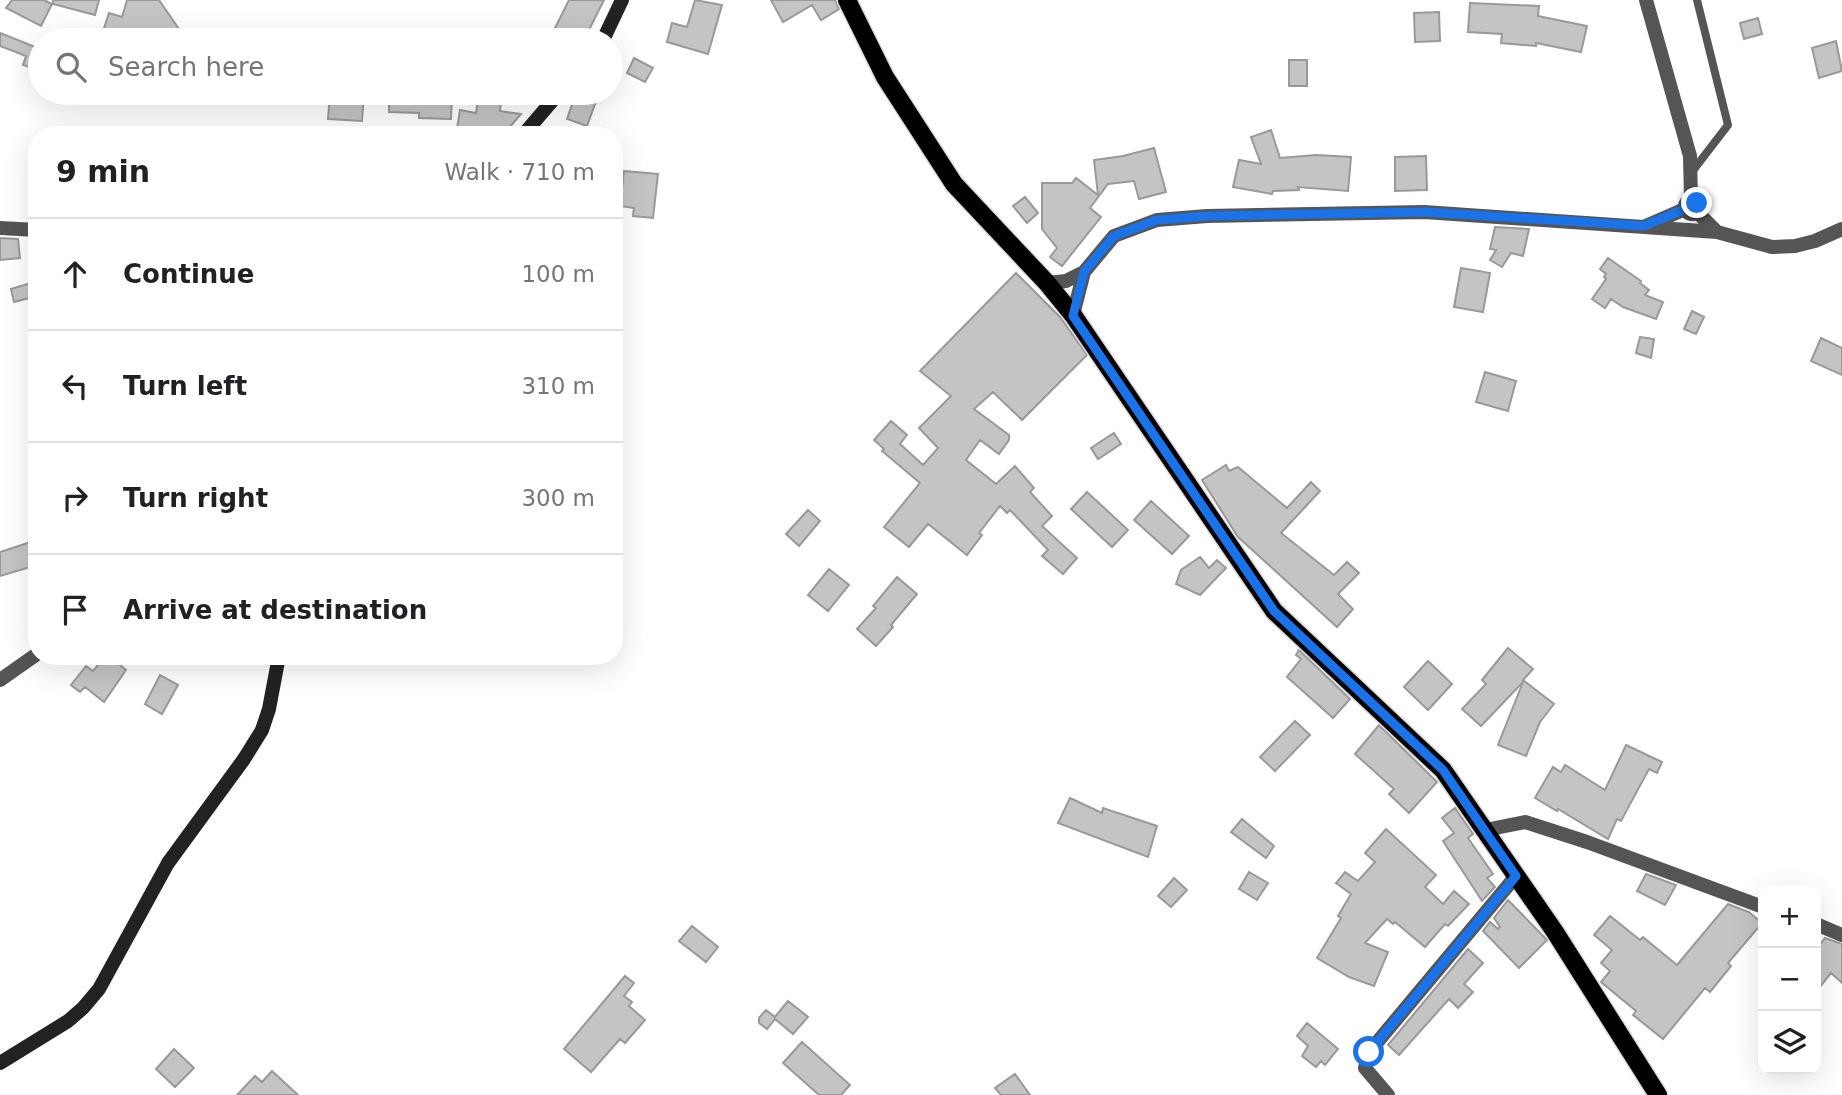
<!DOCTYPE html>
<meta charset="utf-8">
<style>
body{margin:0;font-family:"DejaVu Sans",sans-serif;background:#f2f2f2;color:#202124}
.controls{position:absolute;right:21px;bottom:21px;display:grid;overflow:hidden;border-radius:14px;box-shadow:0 7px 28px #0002}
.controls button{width:63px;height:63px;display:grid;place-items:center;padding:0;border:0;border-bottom:2px solid #e0e0e0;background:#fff;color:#202124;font:35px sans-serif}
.stop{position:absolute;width:21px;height:21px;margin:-16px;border:5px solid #1a73e8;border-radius:50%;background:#fff}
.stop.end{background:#1a73e8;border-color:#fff;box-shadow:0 2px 7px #0008}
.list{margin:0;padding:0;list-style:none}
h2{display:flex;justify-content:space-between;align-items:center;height:91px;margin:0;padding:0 28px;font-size:30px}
h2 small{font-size:23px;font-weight:400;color:#757577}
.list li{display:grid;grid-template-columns:46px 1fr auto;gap:21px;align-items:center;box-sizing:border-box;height:112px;padding:0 28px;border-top:2px solid #e0e0e0}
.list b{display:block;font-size:26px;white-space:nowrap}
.list em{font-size:23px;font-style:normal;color:#757577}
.icon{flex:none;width:38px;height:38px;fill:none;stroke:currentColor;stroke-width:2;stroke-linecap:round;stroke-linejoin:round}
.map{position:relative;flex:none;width:1842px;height:1095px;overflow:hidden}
.search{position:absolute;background:#fff;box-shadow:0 7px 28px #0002;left:28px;top:28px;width:595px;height:77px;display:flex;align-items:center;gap:18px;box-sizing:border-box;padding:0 24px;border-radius:38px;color:#757577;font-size:26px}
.panel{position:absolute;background:#fff;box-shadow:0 7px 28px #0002;left:28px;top:126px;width:595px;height:539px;border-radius:28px}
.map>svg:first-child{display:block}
.building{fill:#c4c4c4;stroke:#999;stroke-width:2}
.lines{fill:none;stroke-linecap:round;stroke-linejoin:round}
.primary-casing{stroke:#dbdbdb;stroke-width:21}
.lane{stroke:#555;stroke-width:8}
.street{stroke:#555;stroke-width:14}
.secondary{stroke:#222;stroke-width:14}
.primary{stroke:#000;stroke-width:18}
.route{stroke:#1a73e8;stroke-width:9}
</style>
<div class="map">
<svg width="1842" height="1095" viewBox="0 0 1842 1095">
<rect width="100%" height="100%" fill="#fff"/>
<path class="building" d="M12,0h32l8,4 -11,22 -35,-18z
M53,0h46l-4,15 -42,-11z
M127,0h32l20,29 -16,11h-29l-3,-3 -27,-9 5,-15 13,4z
M569,0h35l-16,32 -6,-3 -4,11h-29z
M695,0l27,5 -14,49 -41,-12 5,-19 15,4z
M771,0h64l4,9 -18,11 -9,-15 -29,17z
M1470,3l69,3 -1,10 49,10 -6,26 -45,-9v3l-35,-3 1,-9 -34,-2z
M1439,12l1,29 -25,1 -1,-29z
M1758,18l4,16 -18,5 -4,-16z
M0,33l40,16v22l-17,-6 3,-9 -26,-10z
M1836,41l6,30 -23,7 -7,-30z
M634,58l19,10 -8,14 -18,-9z
M1289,60h18v26h-18z
M330,93h34l-2,28 -34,-2z
M389,93h63l-1,26 -32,-1v-5l-30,-1z
M479,93h23l-2,18 21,3 -18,21h-47l4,-25 16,3z
M576,93h23l-12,33 -20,-7z
M1271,130l9,28 36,-3 35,2 -3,34 -50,-4 1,3 -26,1 -1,3 -39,-7 6,-27 22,4 -10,-27z
M1154,148l12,44 -27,7 -5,-18 -26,3 -18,24 11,9 -39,49 -12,-9 7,-9 -15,-19v-46h30l4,-5 22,17 -4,-35 29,-4z
M1426,156l1,34 -32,1v-34z
M624,171l34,3 -5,44 -20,-2 1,-8 -14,-2z
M1025,197l13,16 -11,10 -14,-17z
M1495,227l34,2 -6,27 -12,-3 -9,14 -12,-7 6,-10 -6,-1z
M0,238l18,1 2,19 -20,2z
M1608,258l33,23 -1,2 9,7 -4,5 18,7 -7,17 -33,-12 -12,-8 -6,9 -13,-9 14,-20 -2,-2 2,-3 -6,-5z
M1461,268l29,5 -7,39 -29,-5z
M1016,273l44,44 27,38 -65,65 -29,-28 -19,17 35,26v5l-10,14 -19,-14 -14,20 30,24 19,-18 19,22 -4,4 22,24 -10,10 35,32 -14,16 -21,-18 6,-6 -38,-40 -3,3 -7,-7 -21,27 3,2 -15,20 -39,-31 -19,23 -25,-20 36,-44 -38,-32 2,-2 -10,-9 17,-19 16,14 -7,9 23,21 15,-17 -19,-20 32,-32 -31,-25z
M34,282l3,14 -23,6 -3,-13z
M1692,311l12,6 -8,17 -12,-5z
M1640,337l14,2 -3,19 -15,-5z
M1821,338l21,10v27l-31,-14z
M1485,372l31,9 -8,30 -32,-9z
M1114,433l7,11 -23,15 -7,-11z
M1226,465l3,6 9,-4 49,41 24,-26 9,9 -39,42 53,42 13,-13 12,11 -21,21 15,15 -16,18 -99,-90 -36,-57z
M1087,492l41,38 -16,17 -41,-38z
M1151,501l38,35 -17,18 -38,-34z
M808,510l12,11 -21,25 -13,-12z
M37,540v25l-37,11v-24z
M1200,557l9,11 8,-8 9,8 -26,27 -24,-11 5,-14z
M829,569l20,16 -21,26 -20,-16z
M897,577l20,17 -26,31 2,2 -17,19 -19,-17 19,-21 -3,-2z
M1508,648l25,21 -10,11 31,24 -14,18 -14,34 -28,-11 25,-63 -42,44 -19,-17 24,-25 -4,-4z
M1299,650l51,49 -17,19 -46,-41 14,-18 -5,-4z
M105,656h4l17,14 -22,32 -19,-15 -5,5 -9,-7 15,-19 7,5z
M1428,661l24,23 -24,26 -24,-23z
M160,675l18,10 -16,29 -17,-10z
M1295,721l15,14 -35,36 -15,-14z
M1379,725l58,57 -28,31 -20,-19 5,-5 -39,-35z
M1626,745l36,17 -5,11 -8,-4 -28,52 -4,-2 -9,20 -50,-30 -1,2 -22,-13 18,-31 8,5 4,-7 40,25z
M1070,798l32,15 1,-5 54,18 -9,31 -90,-34z
M1455,808l18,26 -5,4 25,36 -6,4 8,9 -13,14 -39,-60 11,-8 -12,-15z
M1242,819l32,27 -8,12 -35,-26z
M1386,829l50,46 -11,12 18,17 11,-13 15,13 -21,22 -3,-2 -20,23 -30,-25 -2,2 -6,-5 -22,24 23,9 -14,34 -25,-9 -32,-19 24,-40 -3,-2 13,-22 -15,-11 9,-11 13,9 17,-19 -10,-9z
M1249,872l19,11 -11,17 -18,-11z
M1646,874l30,11 -11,20 -28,-14z
M1174,878l13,12 -16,17 -13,-11z
M1508,900l39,40 -28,28 -36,-37 7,-9 8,7 2,-2 -6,-9z
M1728,904l21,8 13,11 -34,40 3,3 -21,26 -5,-4 -42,51 -30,-24 3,-4 -35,-29 9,-11 -9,-8 11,-13 -18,-15 16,-19 30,24 3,-3 34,28z
M692,926l26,21 -12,15 -27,-21z
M1825,938l17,6v39l-11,-10 -15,19v-43z
M1468,949l15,14 -19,21 9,8 -15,16 -9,-9 -50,56 -11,-10z
M625,976l9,7 -10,13 8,6 -3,4 16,14 -20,23 -5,-4 -29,33 -27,-23z
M788,1001l20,16 -15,17 -18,-15 -8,10 -8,-6v-5l7,-8 9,7z
M1307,1023l31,26 -13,16 -4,-4 -5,6 -14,-11 6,-10 -11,-10z
M802,1042l48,43 -9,10h-22l-36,-32z
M174,1049l20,19 -19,19 -19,-18z
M272,1071l26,24h-61l18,-19 7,6z
M1015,1074l15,21h-29l-6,-7z"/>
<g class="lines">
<g class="primary-casing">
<path id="primary" d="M847,0l38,77 69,107 93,99 26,32 201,296 169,159 112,162 103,163"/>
</g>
<path class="lane" d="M1691,173l37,-48 -31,-125"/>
<path class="street" d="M1646,0l44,156 1,44
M1685 207a7 7 0 1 1 14 0a7 7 0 1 1-14 0Z
M1697,212l20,20 55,15 23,-1 20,-5 27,-12
M1646,226l39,-17
M0,228l37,2
M1047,283l19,-2 18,-9
M1073,315l11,-43 30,-36 43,-16 50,-4 217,-4 293,20
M0,680l37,-26
M1485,830l40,-8 62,20 176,65
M1816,924l26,11
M1388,1095l-23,-27 4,-16 147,-176"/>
<path class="secondary" d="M603,40l19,-40
M523,135l36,-42
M0,1063l68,-42 15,-13 16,-19 69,-126 76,-104 18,-29 7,-21 10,-53"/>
<use href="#primary" class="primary"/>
</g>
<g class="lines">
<path class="route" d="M1369,1052l147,-176 -73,-106 -169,-159 -201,-295 11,-44 30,-36 43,-16 50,-4 217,-4 220,14 41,-17 4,-8 8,2"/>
</g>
</svg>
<div class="controls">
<button>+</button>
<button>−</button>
<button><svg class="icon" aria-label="layers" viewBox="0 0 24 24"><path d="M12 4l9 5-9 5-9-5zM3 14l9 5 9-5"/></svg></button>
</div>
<div class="stop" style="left:1369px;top:1052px"></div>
<div class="stop end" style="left:1697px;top:203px"></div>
<div class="search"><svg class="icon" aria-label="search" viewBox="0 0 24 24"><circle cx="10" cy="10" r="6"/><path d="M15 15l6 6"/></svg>Search here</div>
<section class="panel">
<h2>9 min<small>Walk · 710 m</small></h2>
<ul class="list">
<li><svg class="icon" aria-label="ahead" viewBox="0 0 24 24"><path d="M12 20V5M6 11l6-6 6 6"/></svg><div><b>Continue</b></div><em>100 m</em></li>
<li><svg class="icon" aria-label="left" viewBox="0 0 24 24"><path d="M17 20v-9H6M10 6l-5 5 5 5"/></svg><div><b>Turn left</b></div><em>310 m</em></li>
<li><svg class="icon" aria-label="right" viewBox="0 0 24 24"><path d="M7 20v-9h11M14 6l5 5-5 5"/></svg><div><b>Turn right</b></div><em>300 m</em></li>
<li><svg class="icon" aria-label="arrive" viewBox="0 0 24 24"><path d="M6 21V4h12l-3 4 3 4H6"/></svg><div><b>Arrive at destination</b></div></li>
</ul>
</section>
</div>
